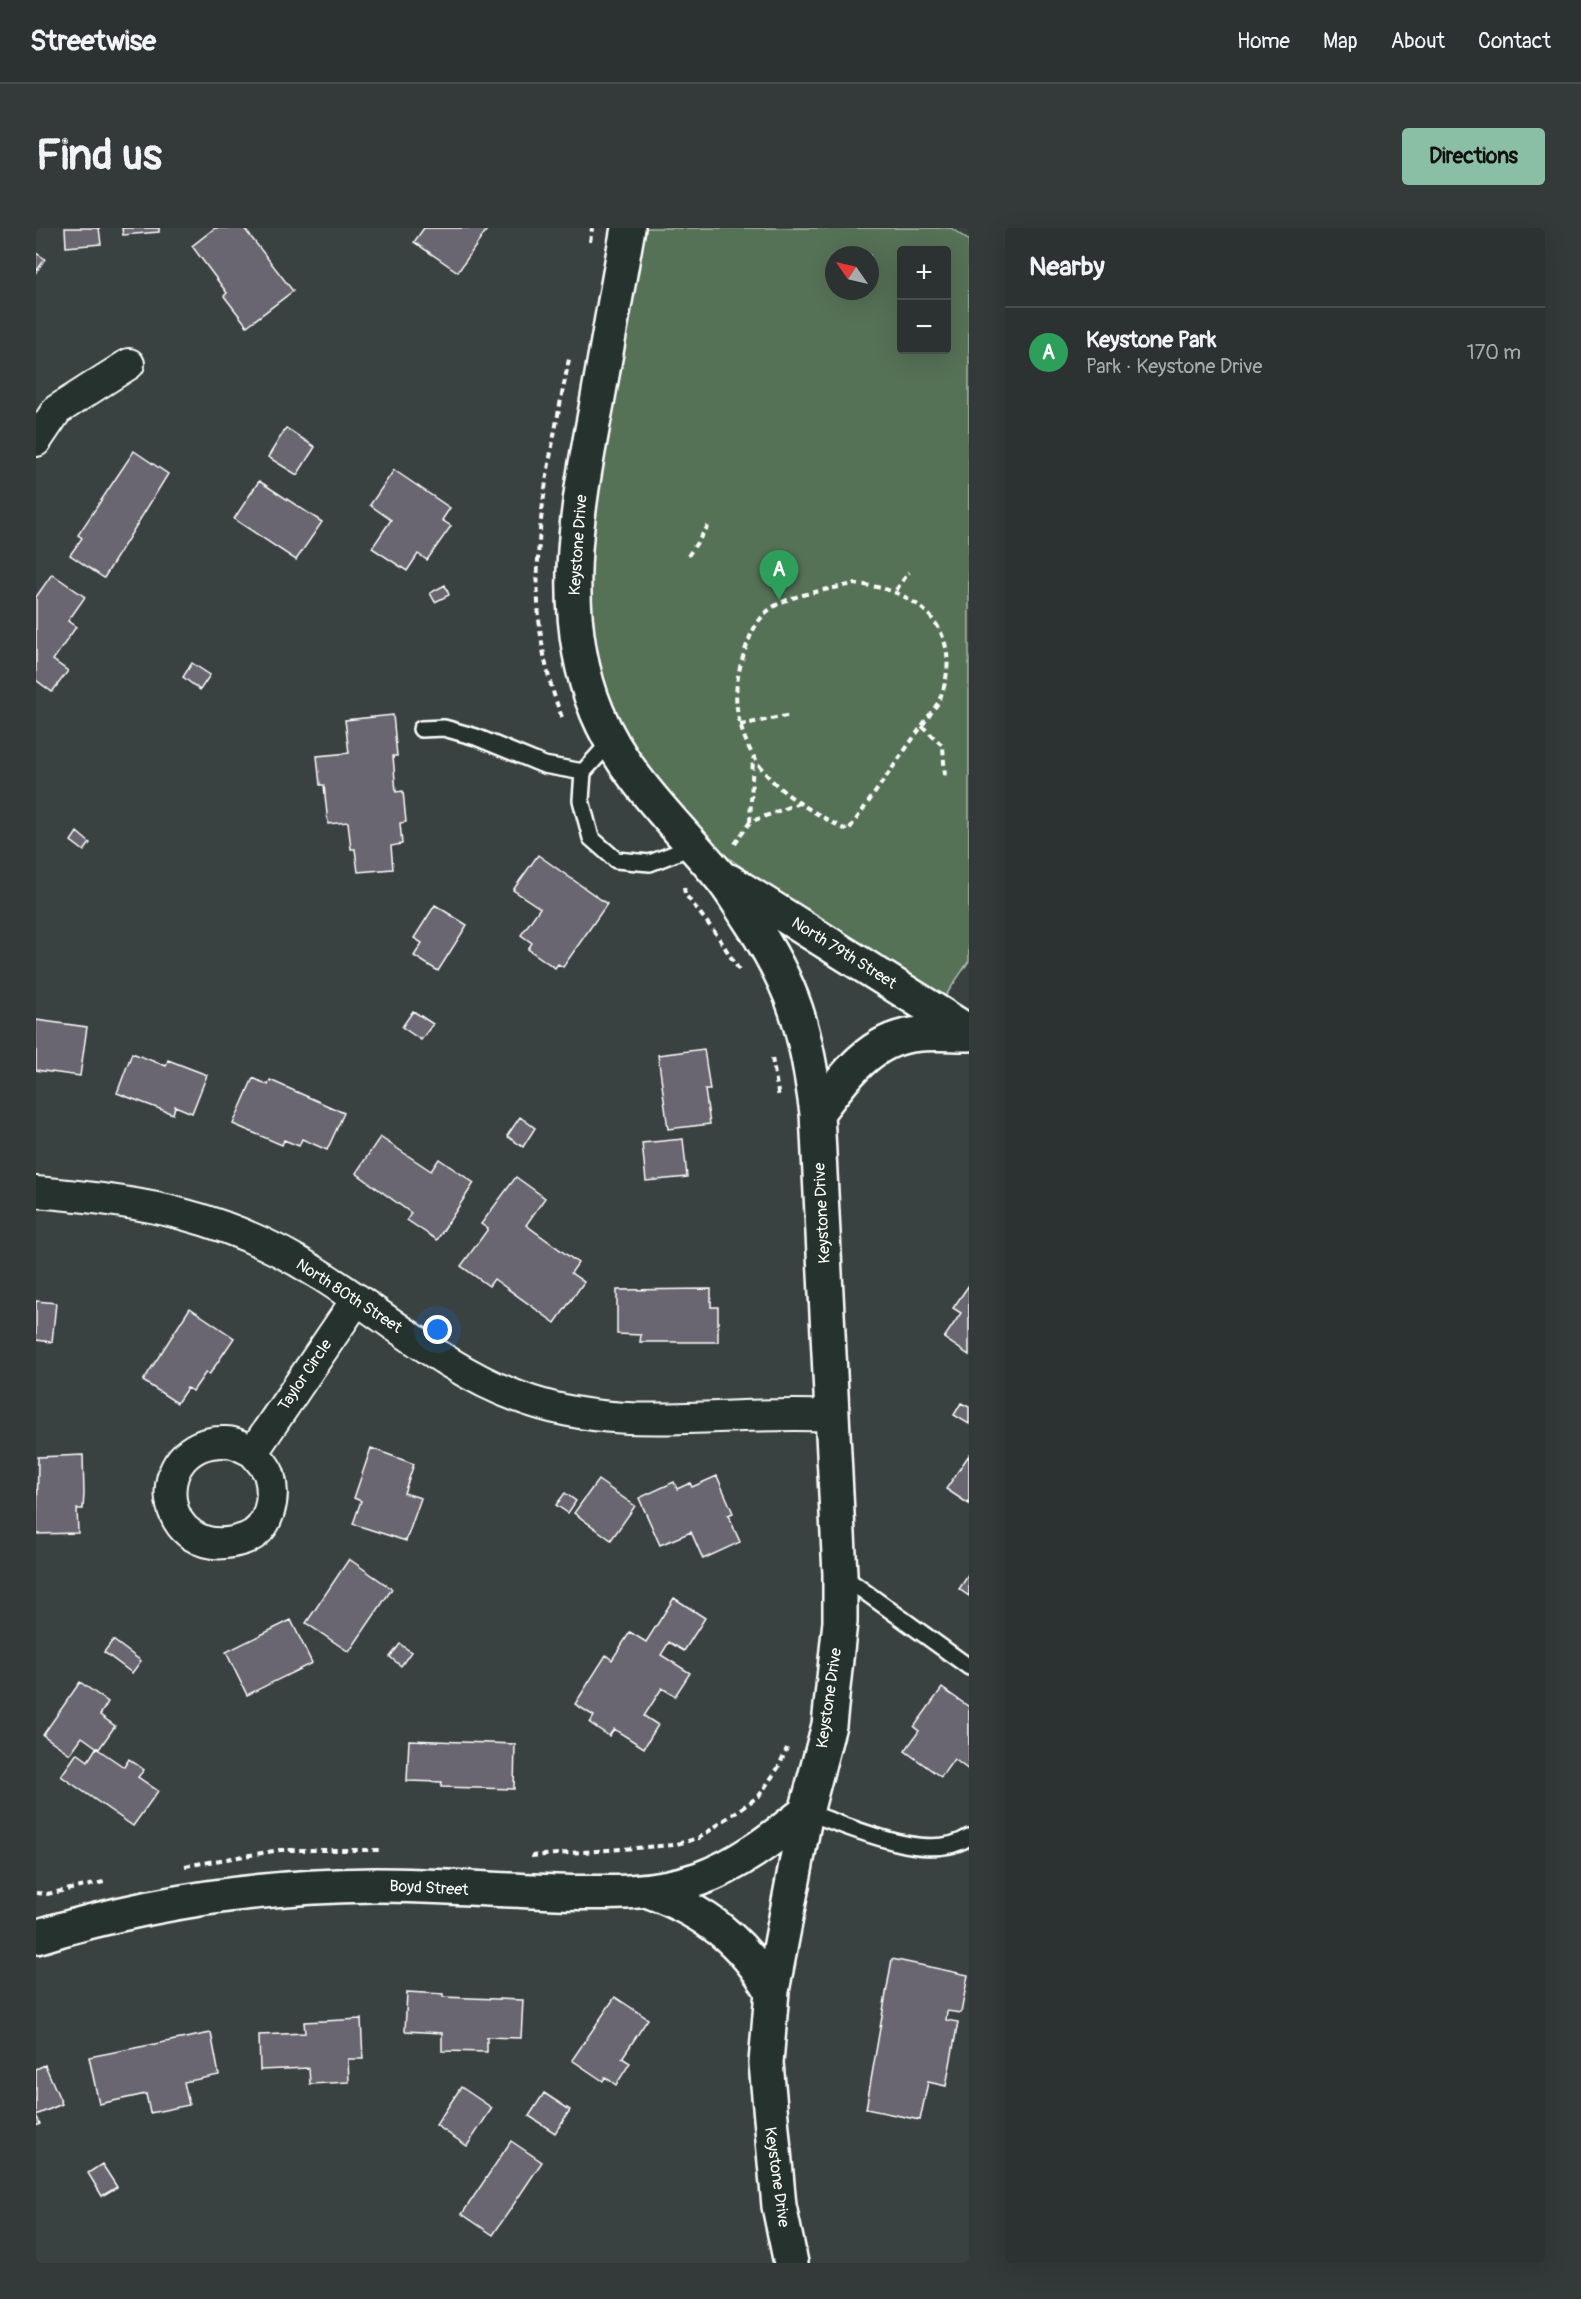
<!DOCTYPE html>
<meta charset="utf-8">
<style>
body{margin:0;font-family:Pangolin,sans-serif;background:#343a39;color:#f1f3f6}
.controls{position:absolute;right:18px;top:18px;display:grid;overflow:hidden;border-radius:6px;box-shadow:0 6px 24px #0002}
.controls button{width:54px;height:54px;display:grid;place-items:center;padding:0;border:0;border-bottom:2px solid #484d4d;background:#2c3231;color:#f1f3f6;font:30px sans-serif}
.compass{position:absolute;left:789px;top:18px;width:54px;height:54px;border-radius:50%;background:#2c3231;box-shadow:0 6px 24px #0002;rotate:304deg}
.you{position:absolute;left:402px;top:1102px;width:21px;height:21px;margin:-15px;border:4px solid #fff;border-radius:50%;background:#1a73e8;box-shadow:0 0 0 9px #1a73e833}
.badge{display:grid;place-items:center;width:39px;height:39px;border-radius:50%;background:#8abfa5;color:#fff;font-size:20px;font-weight:700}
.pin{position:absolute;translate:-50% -50px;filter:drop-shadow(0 2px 3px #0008)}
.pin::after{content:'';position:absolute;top:32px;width:21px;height:18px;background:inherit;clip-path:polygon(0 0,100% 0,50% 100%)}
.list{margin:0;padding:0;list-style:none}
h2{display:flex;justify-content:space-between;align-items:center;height:78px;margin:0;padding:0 24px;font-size:26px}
h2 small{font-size:20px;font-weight:400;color:#a6aaab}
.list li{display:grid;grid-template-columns:39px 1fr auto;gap:18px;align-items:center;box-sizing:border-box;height:90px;padding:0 24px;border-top:2px solid #484d4d}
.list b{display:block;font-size:22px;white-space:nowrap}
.list p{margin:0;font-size:20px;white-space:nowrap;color:#a6aaab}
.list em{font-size:20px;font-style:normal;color:#a6aaab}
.map{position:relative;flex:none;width:933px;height:2035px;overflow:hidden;border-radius:6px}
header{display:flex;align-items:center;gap:36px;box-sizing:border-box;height:84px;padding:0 30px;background:#2c3231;border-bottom:2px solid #484d4d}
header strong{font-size:28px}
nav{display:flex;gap:33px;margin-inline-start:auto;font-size:21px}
.intro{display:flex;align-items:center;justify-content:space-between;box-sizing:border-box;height:144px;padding:0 36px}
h1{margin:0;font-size:42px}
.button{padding:15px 27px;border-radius:6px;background:#8abfa5;color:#111;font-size:21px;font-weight:700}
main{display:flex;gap:36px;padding:0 36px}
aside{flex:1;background:#2c3231;border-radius:6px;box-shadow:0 6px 24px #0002}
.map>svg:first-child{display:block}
.green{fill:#557157;stroke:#aab8ab;stroke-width:1.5;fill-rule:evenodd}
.building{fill:#6a6671;stroke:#fff;stroke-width:1.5}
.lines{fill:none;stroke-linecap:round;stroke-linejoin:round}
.lane-casing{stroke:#fff;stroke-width:20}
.street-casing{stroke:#fff;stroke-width:34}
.secondary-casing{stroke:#fff;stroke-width:38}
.path{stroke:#fff;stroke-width:4;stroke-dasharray:6 4.5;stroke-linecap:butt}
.lane{stroke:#26332d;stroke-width:15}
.street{stroke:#26332d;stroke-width:30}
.secondary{stroke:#26332d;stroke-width:33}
.labels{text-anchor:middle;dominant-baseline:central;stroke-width:6;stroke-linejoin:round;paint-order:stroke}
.street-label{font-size:16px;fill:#fff;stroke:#26332d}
</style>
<header>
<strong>Streetwise</strong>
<nav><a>Home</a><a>Map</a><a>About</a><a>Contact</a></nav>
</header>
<div class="intro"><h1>Find us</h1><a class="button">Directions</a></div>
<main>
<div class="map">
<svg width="933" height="2035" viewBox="0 0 933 2035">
<rect width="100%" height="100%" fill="#3a4241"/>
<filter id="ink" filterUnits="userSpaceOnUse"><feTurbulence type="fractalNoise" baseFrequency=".0167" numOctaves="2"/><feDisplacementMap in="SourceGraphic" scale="12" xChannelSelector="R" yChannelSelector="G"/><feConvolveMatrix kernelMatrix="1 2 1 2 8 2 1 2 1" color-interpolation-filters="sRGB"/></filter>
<g filter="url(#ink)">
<path class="green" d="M605,0h310l18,13v720l-25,37 -184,-118 -45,-32 -36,-33 -50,-70 -26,-59 -13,-57 -2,-57 6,-90zM866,22h44v100h-44zM798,27h36v36h-36z"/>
<path class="building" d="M29,0h34l2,16 -35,3z
M86,0h37v4l-36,3z
M179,0h29l49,63 -46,35 -23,-30 3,-3 -35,-47z
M388,0h64l-30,44 -44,-30z
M0,25l9,6 -9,13z
M250,200l29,19 -18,28 -29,-18z
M98,223l34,23 -64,104 -34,-23 12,-17 -4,-3z
M358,242l56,38 -8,12 9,6 -24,34 -9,-6 -11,17 -35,-23 19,-28 -21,-15z
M223,253l63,41 -26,38 -62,-41z
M16,346l33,23 -17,24 8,6 -23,33 15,11 -16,21 -16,-12v-83z
M409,357l4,10 -14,7 -5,-9z
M156,435l18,12 -10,15 -17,-13z
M357,487l4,41h-4l3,36 7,-1 3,31 -6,1 2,21 -11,2 2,23 -35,3 -3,-23h-4l-3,-27 -20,2 -4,-39h-4l-3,-29 32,-3 -4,-33z
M41,604l13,11 -6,8 -13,-10z
M502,627l69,49 -44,63 -5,-3 -3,4 -27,-19 4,-6 -11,-8 19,-27 -27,-18z
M399,677l32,20 -29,46 -24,-15 8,-13 -8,-5z
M377,783l20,13 -12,16 -19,-13z
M0,792l51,7 -7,49 -44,-6z
M668,821l6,41h-5l5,34 -42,5 -10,-74z
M96,825l34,13 2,-6 39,15 -15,38 -17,-7 -2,8 -56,-21z
M217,850l15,7 2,-5 74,33 -17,37 -25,-11 -3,7 -15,-6 -2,5 -49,-21z
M484,889l15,11 -12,19 -16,-11z
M344,909l51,34 8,-12 35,24 -37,57 -30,-20 4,-7 -55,-40z
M647,911l4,38 -41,4 -4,-38z
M480,949l29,21 -19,27 52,38 -7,10 13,9 -29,41 -61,-44 -5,7 -28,-20 27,-37 -7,-5z
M933,1057v70l-25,-17 17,-25 -8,-5z
M675,1061v18h7v35h-78l1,-7 -24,-1v-44z
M0,1073l20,2 -4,39 -16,-2z
M154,1080l44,30 -25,37 -3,-3 -13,19 -6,-3 -10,15 -34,-22z
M925,1175l8,4v17l-15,-9z
M335,1220l43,16 -10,29 17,5 -15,43 -53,-17 8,-23 -7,-3z
M47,1227l1,39 -1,15h-6l1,24 -41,1 1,-77z
M933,1227v49l-23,-15z
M681,1248l16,37 -5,2 12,27 -37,17 -12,-27 -31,13 -21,-47 35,-16 3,7 13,-6 2,4z
M562,1252l37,26 -24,34 -37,-27z
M529,1265l11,8 -8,12 -12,-8z
M313,1331l43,30 -43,63 -43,-29z
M933,1346v22l-10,-7z
M638,1370l31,20 -21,33 -15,-9 -8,13 29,18 -15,23 -13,-8 -18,28 14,9 -14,23 -30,-19 -5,7 -19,-13 4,-7 -19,-12 31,-49 6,5 18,-28 16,10z
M255,1392l21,43 -65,32 -21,-43z
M77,1412l28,21 -9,12 -28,-21z
M364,1416l11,8 -10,14 -11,-9z
M44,1454l28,20 -8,13 15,11 -16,23 -17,-12 -12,17 -27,-19z
M906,1460l27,19v63l-15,-11 -13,18 -36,-26 14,-20 -5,-4z
M373,1512l106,4 -1,45 -73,-2 1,-5 -35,-1z
M60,1520l28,19 5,-8 15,11 -6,7 20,14 -25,35 -72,-50 16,-23 11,8z
M856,1731l76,16 -7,38 -14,-2 -1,9 12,2 -12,64 -18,-4 -8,38 -54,-11z
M371,1764l36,2v3l80,3 -2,38 -34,-1v15l-45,-1v-18l-37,-2z
M579,1769l33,22 -26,39 8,5 -14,22 -11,-8 -2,4 -31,-21z
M325,1791l2,40h-15l1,23 -39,2 -1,-16 -49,2 -1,-35 46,-2 -1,-11z
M175,1805l8,42 -35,7 5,23 -39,8 -4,-19 -47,10 -10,-47z
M9,1837l17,39 -26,11 4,9 -4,2v-57z
M425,1859l31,21 -25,38 -31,-21z
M508,1865l26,17 -15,23 -26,-17z
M475,1913l31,21 -49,73 -31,-21z
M66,1936l15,23 -15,9 -14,-23z"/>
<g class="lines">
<g class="lane-casing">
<path id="lane" d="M385,501l23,-1 32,9 68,28 39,7
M575,513l-28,31 -2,28 10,38 25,22 34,3 44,-17
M804,1346l129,93
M770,1584c44,14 122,53 163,25"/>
</g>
<g class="street-casing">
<path id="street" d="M0,213l21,-31 72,-46
M0,964c108,9 190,23 283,82 66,41 126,96 200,123 103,39 207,12 314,19
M217,1224c5,6 13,14 16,22 7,23 1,57 -25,65 -88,29 -101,-101 -17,-97 8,0 18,6 26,10l104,-153"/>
</g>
<g class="secondary-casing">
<path id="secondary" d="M592,0c-10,58 -21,117 -31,175 -19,101 -41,210 0,309 26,63 76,109 120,161 12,13 21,29 30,43 49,72 58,113 70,197l23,461v48l-11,103 -23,87 -34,179 -6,72 13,143 12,57
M693,653l240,151
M781,885c25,-33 51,-72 95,-78 18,-3 39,-1 57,-1
M616,1664c54,21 90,48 120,99
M0,1709c109,-34 226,-51 339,-52 60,0 121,5 181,7 49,1 96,3 143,-13 40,-14 75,-42 107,-67"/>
</g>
<path class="path" d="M554,14l2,-14
M652,328l20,-30
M817,356c67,3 116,50 85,119l-90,128c-49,-27 -90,-47 -107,-104 -7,-23 -6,-44 1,-67 7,-23 14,-44 36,-56 19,-10 53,-15 75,-20z
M860,362l13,-18
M526,489c-47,-117 -16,-239 7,-358
M704,497l51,-10
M886,498l21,20 2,32
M714,594l3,-64
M699,616l15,-22 49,-19
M648,659l1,7 32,41 24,38
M736,830l7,40
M495,1628l142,-11 26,-7 60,-42 19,-28 9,-20
M149,1638l95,-16h103
M0,1665l11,1 57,-12"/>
<use href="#lane" class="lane"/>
<use href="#street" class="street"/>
<use href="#secondary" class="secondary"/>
</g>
</g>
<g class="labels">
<g class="street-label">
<text transform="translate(542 317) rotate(-86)">Keystone Drive</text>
<text transform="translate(808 725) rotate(32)">North 79th Street</text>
<text transform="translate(786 985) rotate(-93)">Keystone Drive</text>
<text transform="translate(313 1068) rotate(33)">North 80th Street</text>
<text transform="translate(269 1147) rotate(-56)">Taylor Circle</text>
<text transform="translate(793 1470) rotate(-82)">Keystone Drive</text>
<text transform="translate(393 1660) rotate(3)">Boyd Street</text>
<text transform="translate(741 1949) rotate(82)">Keystone Drive</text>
</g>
</g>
</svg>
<div class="controls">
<button>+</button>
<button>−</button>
</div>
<svg class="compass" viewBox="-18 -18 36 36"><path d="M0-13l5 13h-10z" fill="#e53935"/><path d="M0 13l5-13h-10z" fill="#a6aaab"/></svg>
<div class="you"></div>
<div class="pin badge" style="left:743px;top:372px;background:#2e9e5b">A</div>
</div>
<aside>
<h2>Nearby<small></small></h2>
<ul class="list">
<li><span class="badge" style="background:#2e9e5b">A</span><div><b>Keystone Park</b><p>Park · Keystone Drive</p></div><em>170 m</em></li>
</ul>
</aside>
</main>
